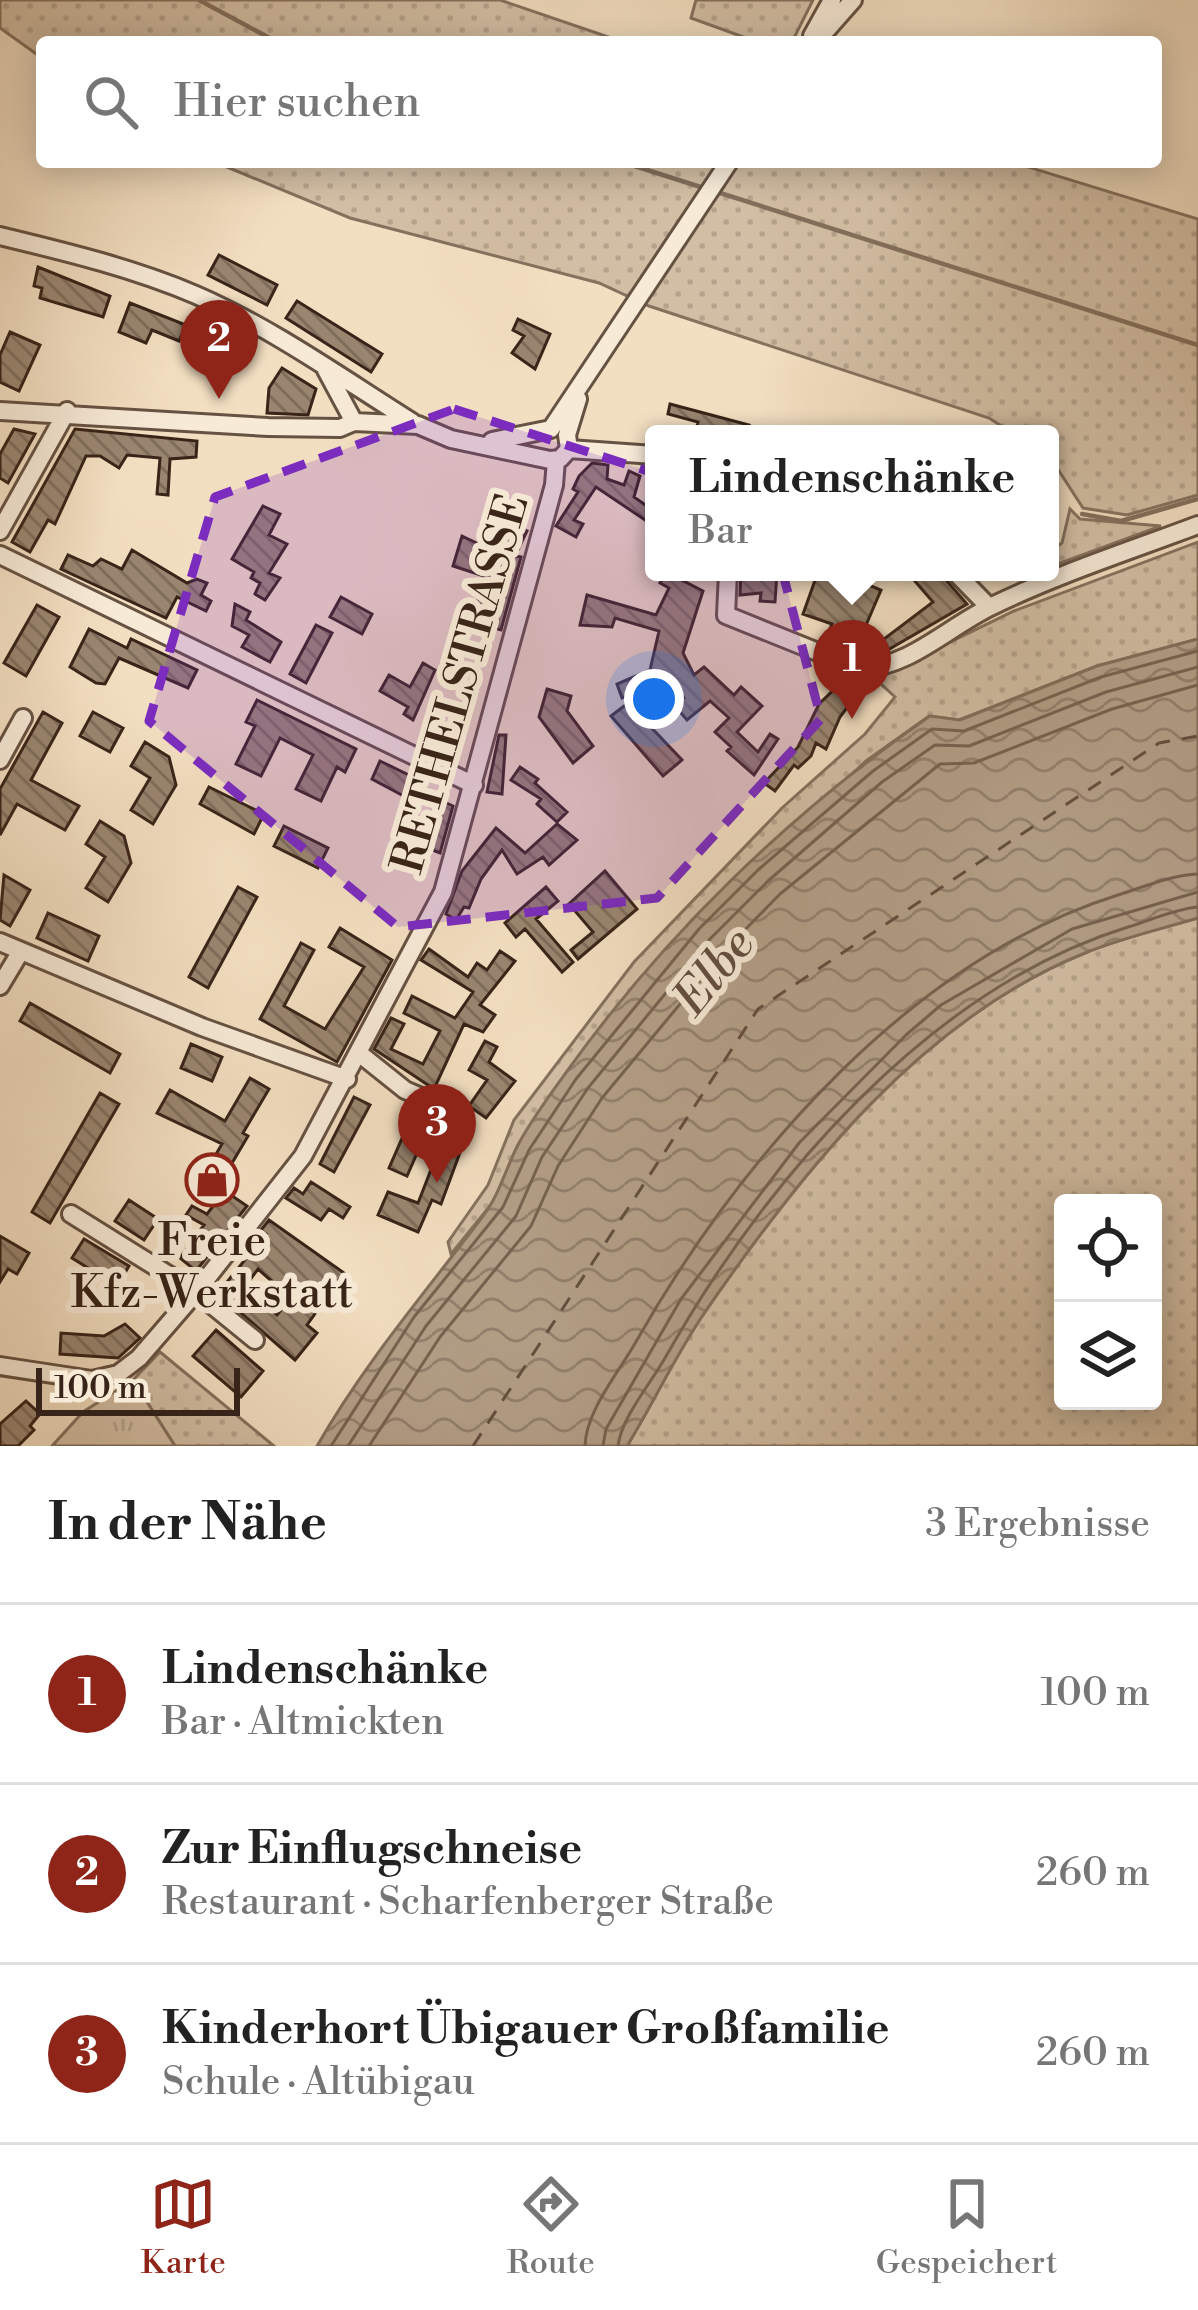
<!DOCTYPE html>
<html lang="de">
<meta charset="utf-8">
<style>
body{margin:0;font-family:"Libre Bodoni",serif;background:#f6f6f6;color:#222}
.controls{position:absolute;right:36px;bottom:36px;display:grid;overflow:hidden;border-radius:12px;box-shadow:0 6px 30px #0003}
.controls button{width:108px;height:108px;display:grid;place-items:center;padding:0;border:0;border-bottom:3px solid #e0e0e0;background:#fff;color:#222;font:60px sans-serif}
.scale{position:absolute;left:36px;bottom:30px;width:204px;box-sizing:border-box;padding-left:12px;border:6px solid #382418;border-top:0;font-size:33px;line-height:42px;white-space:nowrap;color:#382418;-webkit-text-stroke:9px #f7ead7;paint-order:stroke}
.you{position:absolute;left:654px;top:699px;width:42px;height:42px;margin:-30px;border:9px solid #fff;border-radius:50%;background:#1a73e8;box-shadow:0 0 0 18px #1a73e833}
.badge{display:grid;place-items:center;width:78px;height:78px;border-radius:50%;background:#8f2418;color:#fff;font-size:39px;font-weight:700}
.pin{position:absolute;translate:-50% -99px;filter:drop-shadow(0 3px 6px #0008)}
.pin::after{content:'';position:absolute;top:63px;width:42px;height:36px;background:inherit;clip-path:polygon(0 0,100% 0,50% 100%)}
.popup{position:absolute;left:645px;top:425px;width:414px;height:156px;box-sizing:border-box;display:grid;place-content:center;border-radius:12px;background:#fff;filter:drop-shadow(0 3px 9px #0005);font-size:39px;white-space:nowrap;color:#767676}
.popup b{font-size:45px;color:#222}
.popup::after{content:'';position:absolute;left:50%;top:100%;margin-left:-24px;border:24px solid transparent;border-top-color:#fff}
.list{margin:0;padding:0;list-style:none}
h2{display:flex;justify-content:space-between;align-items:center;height:156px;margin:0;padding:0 48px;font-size:51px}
h2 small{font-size:39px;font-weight:400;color:#767676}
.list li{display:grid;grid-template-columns:78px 1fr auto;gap:36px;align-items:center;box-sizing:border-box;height:180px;padding:0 48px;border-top:3px solid #e0e0e0}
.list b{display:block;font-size:45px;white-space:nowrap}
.list p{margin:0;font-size:39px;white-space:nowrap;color:#767676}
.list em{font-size:39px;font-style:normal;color:#767676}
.icon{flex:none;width:66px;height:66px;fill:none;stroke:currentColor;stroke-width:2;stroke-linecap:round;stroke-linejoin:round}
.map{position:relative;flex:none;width:1198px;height:1446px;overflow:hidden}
.search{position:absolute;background:#fff;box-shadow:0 6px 30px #0003;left:36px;right:36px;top:36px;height:132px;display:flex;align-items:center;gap:30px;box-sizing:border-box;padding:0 42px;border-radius:12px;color:#767676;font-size:45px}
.sheet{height:696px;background:#fff}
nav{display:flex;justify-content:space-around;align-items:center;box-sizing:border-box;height:168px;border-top:3px solid #e0e0e0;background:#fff;font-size:33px;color:#767676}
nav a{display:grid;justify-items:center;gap:6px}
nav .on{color:#8f2418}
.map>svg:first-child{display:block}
.grass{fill:url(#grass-dots);stroke:#85715e;stroke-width:3;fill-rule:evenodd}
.park{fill:url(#park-tufts);stroke:#85715e;stroke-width:3}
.water{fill:url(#water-waves);stroke:#826e5b;stroke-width:3}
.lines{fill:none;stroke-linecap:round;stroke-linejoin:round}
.shore{stroke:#766250;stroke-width:3}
.stream{stroke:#826e5b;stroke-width:4.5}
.ferry{stroke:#634f3f;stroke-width:3;stroke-dasharray:15 12;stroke-linecap:butt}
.building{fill:url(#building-back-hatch);stroke:#382418;stroke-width:3;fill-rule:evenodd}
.minor-casing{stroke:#665242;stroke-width:22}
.minor{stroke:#f7ead7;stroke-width:16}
.marked{fill:#7b2cbf;fill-opacity:0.2;stroke:#7b2cbf;stroke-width:9;stroke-dasharray:24 15;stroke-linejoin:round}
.labels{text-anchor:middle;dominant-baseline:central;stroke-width:12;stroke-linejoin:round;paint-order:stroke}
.street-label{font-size:45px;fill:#382418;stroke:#f7ead7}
.poi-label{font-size:45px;fill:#382418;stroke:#f7ead7}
.water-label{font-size:48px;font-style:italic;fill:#634f3f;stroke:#f7ead7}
</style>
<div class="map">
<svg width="1198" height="1446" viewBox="0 0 1198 1446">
<defs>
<pattern id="grass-dots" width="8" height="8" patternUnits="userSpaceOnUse" patternTransform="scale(3)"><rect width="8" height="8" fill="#d2bea4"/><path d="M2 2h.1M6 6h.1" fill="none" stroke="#b5a38c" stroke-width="1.8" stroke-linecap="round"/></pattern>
<pattern id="park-tufts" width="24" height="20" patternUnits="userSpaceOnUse" patternTransform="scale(3)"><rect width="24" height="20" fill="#d2bea4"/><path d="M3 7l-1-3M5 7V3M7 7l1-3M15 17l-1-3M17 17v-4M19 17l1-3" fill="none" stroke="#b5a38c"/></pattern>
<pattern id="water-waves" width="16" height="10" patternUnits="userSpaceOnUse" patternTransform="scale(3)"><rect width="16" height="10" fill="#b39f88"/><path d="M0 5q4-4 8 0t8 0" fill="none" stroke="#93816e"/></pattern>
<pattern id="building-back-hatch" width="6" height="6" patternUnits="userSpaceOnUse" patternTransform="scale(3)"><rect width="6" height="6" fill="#998570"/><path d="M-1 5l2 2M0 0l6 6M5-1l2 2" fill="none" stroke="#7e6d5b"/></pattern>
</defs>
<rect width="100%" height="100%" fill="#f2dec1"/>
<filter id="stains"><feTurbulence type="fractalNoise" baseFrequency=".00167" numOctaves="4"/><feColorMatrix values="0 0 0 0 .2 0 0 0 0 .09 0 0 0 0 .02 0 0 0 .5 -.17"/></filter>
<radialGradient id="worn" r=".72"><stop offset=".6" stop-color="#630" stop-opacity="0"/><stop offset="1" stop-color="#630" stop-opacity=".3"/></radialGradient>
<path class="grass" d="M0,0h500l123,42h-581v16l-42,-30z
M696,0h117l-21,42h-35l-66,-24z
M215,162h797l186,57v276l-71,20 -44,-7 -33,-51v-23h-36l-25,-16 -340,-112 -50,-23 -249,-65z
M1070,509l10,10 81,7 -106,39 -5,-13 12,-9z
M1198,542v97l-101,27 -138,54 -30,-4 -63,45 -175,160 -173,224 -24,56 -43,53 -3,-12 40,-57 26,-65 120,-158 148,-154 83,-74 30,-37 -25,-23 27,-6 117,-57z
M1198,918v528h-571c27,-44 49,-92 78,-134 96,-140 218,-294 380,-359 36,-15 76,-24 113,-35zM1063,1203h90v198h-90z
M160,1352l114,94h-99l-42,-66z"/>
<path class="park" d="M133,1380l42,66h-123l31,-34z"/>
<path class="water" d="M1198,639v279c-37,11 -77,20 -113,35 -162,65 -284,219 -380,359 -29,42 -51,90 -78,134h-310c48,-84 108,-153 166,-230 17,-22 23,-49 36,-73 13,-24 30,-47 46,-69 99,-139 225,-261 365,-358l30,4 137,-54z"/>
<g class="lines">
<path class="shore" d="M331,1446l83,-129 89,-110 26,-57 47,-71 123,-150 59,-59 115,-99 59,-42 32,2 137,-54 97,-26
M348,1446l78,-120 90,-110 26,-59 46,-69 122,-149 58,-58 114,-99 53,-37 34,1 137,-54 92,-25
M369,1446l71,-109 91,-111 27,-60 44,-68 122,-147 56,-57 160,-130 34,-1 138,-54 86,-24
M585,1446c1,-36 35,-75 52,-106 105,-184 274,-380 481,-445 26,-8 53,-20 80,-21
M603,1446l3,-17 75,-130 118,-156 107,-108 35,-30 131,-76 126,-37
M618,1446c3,-28 33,-63 47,-88 100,-177 263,-369 463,-431 23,-7 47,-18 70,-20"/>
<path class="stream" d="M199,0l78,42
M622,162l85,27
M717,192l481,153
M1082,514l39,7 77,-22"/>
<path class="ferry" d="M473,1446l285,-437 401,-266 39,-7"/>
</g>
<path class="building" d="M219,255l58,30 -10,20 -59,-30z
M38,267l72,29 -7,21 -63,-19 2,-10 -8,-2z
M297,301l85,53 -11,18 -85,-54z
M130,303l56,22 -7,16 -27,-11 -6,13 -27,-11z
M518,319l32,15 -15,35 -23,-16 12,-17 -11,-6z
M10,332l30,13 -21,46 -19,-9v-27z
M282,368l34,21 -8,26 -41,-2 2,-25z
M670,404l79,21 -3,9 -49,-8 1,-4 -30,-8z
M14,429l21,5 -27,49 -8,-5v-24z
M75,429l122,12 -1,16 -26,2 -2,36 -11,-1 3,-36 -33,-3 -8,13 -19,-12h-14l-31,68 -7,-4 -18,32 -18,-10z
M592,463l16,2 -1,14 17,6 5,-14 11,5 -6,21 20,14v15l-58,-39 -22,33 9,4 -7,13 -20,-11 22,-34 -5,-3 6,-13z
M263,506l17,8 -11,21 18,9 -18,29 11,5 -15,22 -10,-6 5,-11 -9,-5 3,-6 -22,-13z
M500,517l27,14 -12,25 6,1 -20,73 -29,-8 12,-46 -31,-10 9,-30 23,11z
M132,550l55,33 10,-4 10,4 -6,12 10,6 -5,10 -29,-14 -11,21 -105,-49 7,-14 25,11 8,-7 21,10z
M666,572l37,19 -20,62 11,22 10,-8 30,28 7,-8 21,19 -25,26 21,20 12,-18 8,5 -24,36 -27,-24 4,-4 -16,-15 14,-14 -19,-17 -23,19 -12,-14 9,-8 -17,-21 -45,21 -5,-14 33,-14 9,-39 -44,-13 -3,9 -32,-2 7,-30 69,20 13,-27 -9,-5z
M741,572h36l-2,30 -15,-1 1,-8 -21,2z
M818,572h44l-3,9 22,9 -24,56 -30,-11 5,-11 -29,-10z
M907,572h32l28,32 -81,47 -6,-9 53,-40z
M341,597l31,17 -10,20 -32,-17z
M235,604l15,8 -4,8 35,22 -11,20 -28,-15 7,-12 -17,-9z
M37,605l22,12 -33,59 -22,-13z
M316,625l16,8 -26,50 -16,-9z
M89,629l38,19 4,-9 66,31 -9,18 -69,-30 -14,26 -9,-1 -26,-16z
M423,663l12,7 -22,50 -9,-6 4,-7 -28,-16 9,-16 21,12z
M847,677l16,9 -23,31 -14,32 -10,-6 -5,13 -13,12 -4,-3 -19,26 -11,-8 34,-36 21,-43z
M547,689l24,7 -4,15 26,35 -20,17 -34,-46z
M257,700l99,49 -11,23 -8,-5 -16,34 -25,-12 17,-34 -33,-17 -19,38 -25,-12 19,-38 -9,-4z
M628,703l54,57 -19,16 -52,-60z
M43,712l19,11 -31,57 48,26 -14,24 -48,-26 -17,31v-46z
M93,712l30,16 -13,24 -30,-16z
M499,735h7l-4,59 -15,-2z
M145,742l24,15 7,28 -23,39 -22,-14 19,-32 -19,-12z
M380,761l43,21 -10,19 -41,-22z
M520,767l18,12 -3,4 32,29 -10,10 -20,-18 4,-5 -30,-19z
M209,787l55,27 -10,20 -54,-30z
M440,800l13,6 -13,47 -18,-7z
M100,821l24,15 7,27 -23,39 -22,-14 19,-31 -19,-13z
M557,824l20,16 -28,25 -6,-8 -26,17 -15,-24 -21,29 -12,29 -5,-1 -8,13 -10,-6 16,-43 34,-43 29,25z
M284,826l44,22 -10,20 -44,-22z
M605,871l32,38 -59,50 -7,-9 22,-18 -24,-28z
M4,875l26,15 -20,36 -10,-6z
M238,887l19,10 -49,91 -19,-11z
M546,887l12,14 -22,18 37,43 -11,10 -37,-43 -9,8 -11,-14z
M48,913l51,23 -11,25 -51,-23z
M340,928l52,32 -55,102 -77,-43 41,-76 13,7 -30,56 41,23 39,-62 -35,-20z
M429,949l39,28 9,-14 10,7 13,-19 15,10 -35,44 15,10 -12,17 -19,-8 -30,65 -60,-40 17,-31 13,6 -13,25 32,15 17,-33 -36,-18 8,-17 43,22 18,-26 -52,-32z
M30,1003l90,51 -10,19 -90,-52z
M485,1041l12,6 -8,15 26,19 -29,37 -17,-12 18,-26 -18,-10z
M191,1044l31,13 -10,24 -31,-13z
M250,1078l19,11 -26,44 5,3 -23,39 5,4 -12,15 -25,-16 9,-15 7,3 13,-22 -65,-31 13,-23 55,31z
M100,1093l19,11 -69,119 -18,-11z
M354,1097l16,8 -36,67 -14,-8z
M411,1118l18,8 -22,50 -18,-8z
M443,1139l19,8 -21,57 -9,-4 -14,32 -40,-17 10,-23 30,11z
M311,1182l39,25 -7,11 -14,-9 -8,11 -35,-22 8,-10 9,6z
M225,1191l22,15 -51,65 -16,-13 24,-33 -18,-10 6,-9 15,8z
M129,1200l29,19 -14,21 -29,-19z
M269,1220l75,53 -37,52 10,8 -22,27 -77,-67 48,-59 -5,-4zM258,1269l33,29 -14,17 -33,-27z
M0,1236l29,17 -12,21 -9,-5 -8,13z
M84,1239l45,27 -12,20 -45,-28z
M125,1324l15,14 -22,20 -58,-4 1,-21 43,3z
M216,1330l47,41 -22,26 -48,-41z
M26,1401l14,13 -10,12 4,4 -16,16h-18v-22z"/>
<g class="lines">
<g class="minor-casing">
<path id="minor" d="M812,36l20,-36
M816,42l37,-42
M0,236c66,16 133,32 196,59 76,33 146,83 216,127
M326,370l28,52
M0,411l268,16 72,1 14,-6 64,3 33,14 99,21 10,-1 9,-10
M492,441l59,-12 178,-267
M569,449l85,6
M569,449l-2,-14 11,-36
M0,531l67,-120
M0,555l474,230
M728,572l-2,43 134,54c50,-2 88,-42 132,-63 66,-32 137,-55 206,-81
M955,572l34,35
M0,760l23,-42
M0,942l202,85 145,52
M0,986l21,-35
M360,1054l45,36 44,19
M71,1214l125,78 59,48
M0,1366l92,14 26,-6 21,-16 57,-66 107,-136 140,-264 111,-407 2,-25"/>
</g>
<use href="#minor" class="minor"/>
</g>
<path class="marked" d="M454,409l312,100 55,210 -164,179 -259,29 -249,-206 66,-224z"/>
<defs>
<g id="shop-ring" transform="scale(2.7)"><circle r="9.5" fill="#f7ead7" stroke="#8f2418" stroke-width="1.5"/><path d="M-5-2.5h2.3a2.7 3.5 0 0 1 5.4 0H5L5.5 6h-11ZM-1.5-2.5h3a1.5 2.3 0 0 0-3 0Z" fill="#8f2418"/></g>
</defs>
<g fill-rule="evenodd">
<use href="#shop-ring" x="212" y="1180"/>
</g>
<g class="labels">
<g class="street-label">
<text transform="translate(461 684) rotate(-74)">RETHELSTRASSE</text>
</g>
<g class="poi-label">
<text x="212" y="1241">Freie<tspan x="212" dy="52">Kfz-Werkstatt</tspan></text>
</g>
<g class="water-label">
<text transform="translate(715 972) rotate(-51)">Elbe</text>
</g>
</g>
<rect width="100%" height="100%" filter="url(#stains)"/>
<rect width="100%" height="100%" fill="url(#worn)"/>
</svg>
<div class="controls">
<button><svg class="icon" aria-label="locate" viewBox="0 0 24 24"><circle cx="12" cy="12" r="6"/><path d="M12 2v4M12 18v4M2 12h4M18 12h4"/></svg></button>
<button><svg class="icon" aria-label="layers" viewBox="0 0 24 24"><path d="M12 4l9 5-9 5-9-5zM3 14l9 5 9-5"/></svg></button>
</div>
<div class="scale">100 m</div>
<div class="you"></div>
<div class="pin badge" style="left:852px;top:719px">1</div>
<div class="popup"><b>Lindenschänke</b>Bar</div>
<div class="pin badge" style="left:219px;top:399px">2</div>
<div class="pin badge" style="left:437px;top:1183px">3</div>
<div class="search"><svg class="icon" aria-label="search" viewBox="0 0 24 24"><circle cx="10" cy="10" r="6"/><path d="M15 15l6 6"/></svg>Hier suchen</div>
</div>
<section class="sheet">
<h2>In der Nähe<small>3 Ergebnisse</small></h2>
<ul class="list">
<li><span class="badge">1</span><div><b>Lindenschänke</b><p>Bar · Altmickten</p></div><em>100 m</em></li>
<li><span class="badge">2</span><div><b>Zur Einflugschneise</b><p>Restaurant · Scharfenberger Straße</p></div><em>260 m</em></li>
<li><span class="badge">3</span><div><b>Kinderhort Übigauer Großfamilie</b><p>Schule · Altübigau</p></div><em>260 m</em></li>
</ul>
</section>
<nav>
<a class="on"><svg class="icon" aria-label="map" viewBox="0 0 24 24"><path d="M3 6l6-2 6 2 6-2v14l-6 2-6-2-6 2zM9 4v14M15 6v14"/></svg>Karte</a>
<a><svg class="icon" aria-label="directions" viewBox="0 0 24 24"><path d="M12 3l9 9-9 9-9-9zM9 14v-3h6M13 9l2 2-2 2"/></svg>Route</a>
<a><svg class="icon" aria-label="saved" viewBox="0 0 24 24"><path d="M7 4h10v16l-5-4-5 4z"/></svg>Gespeichert</a>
</nav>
